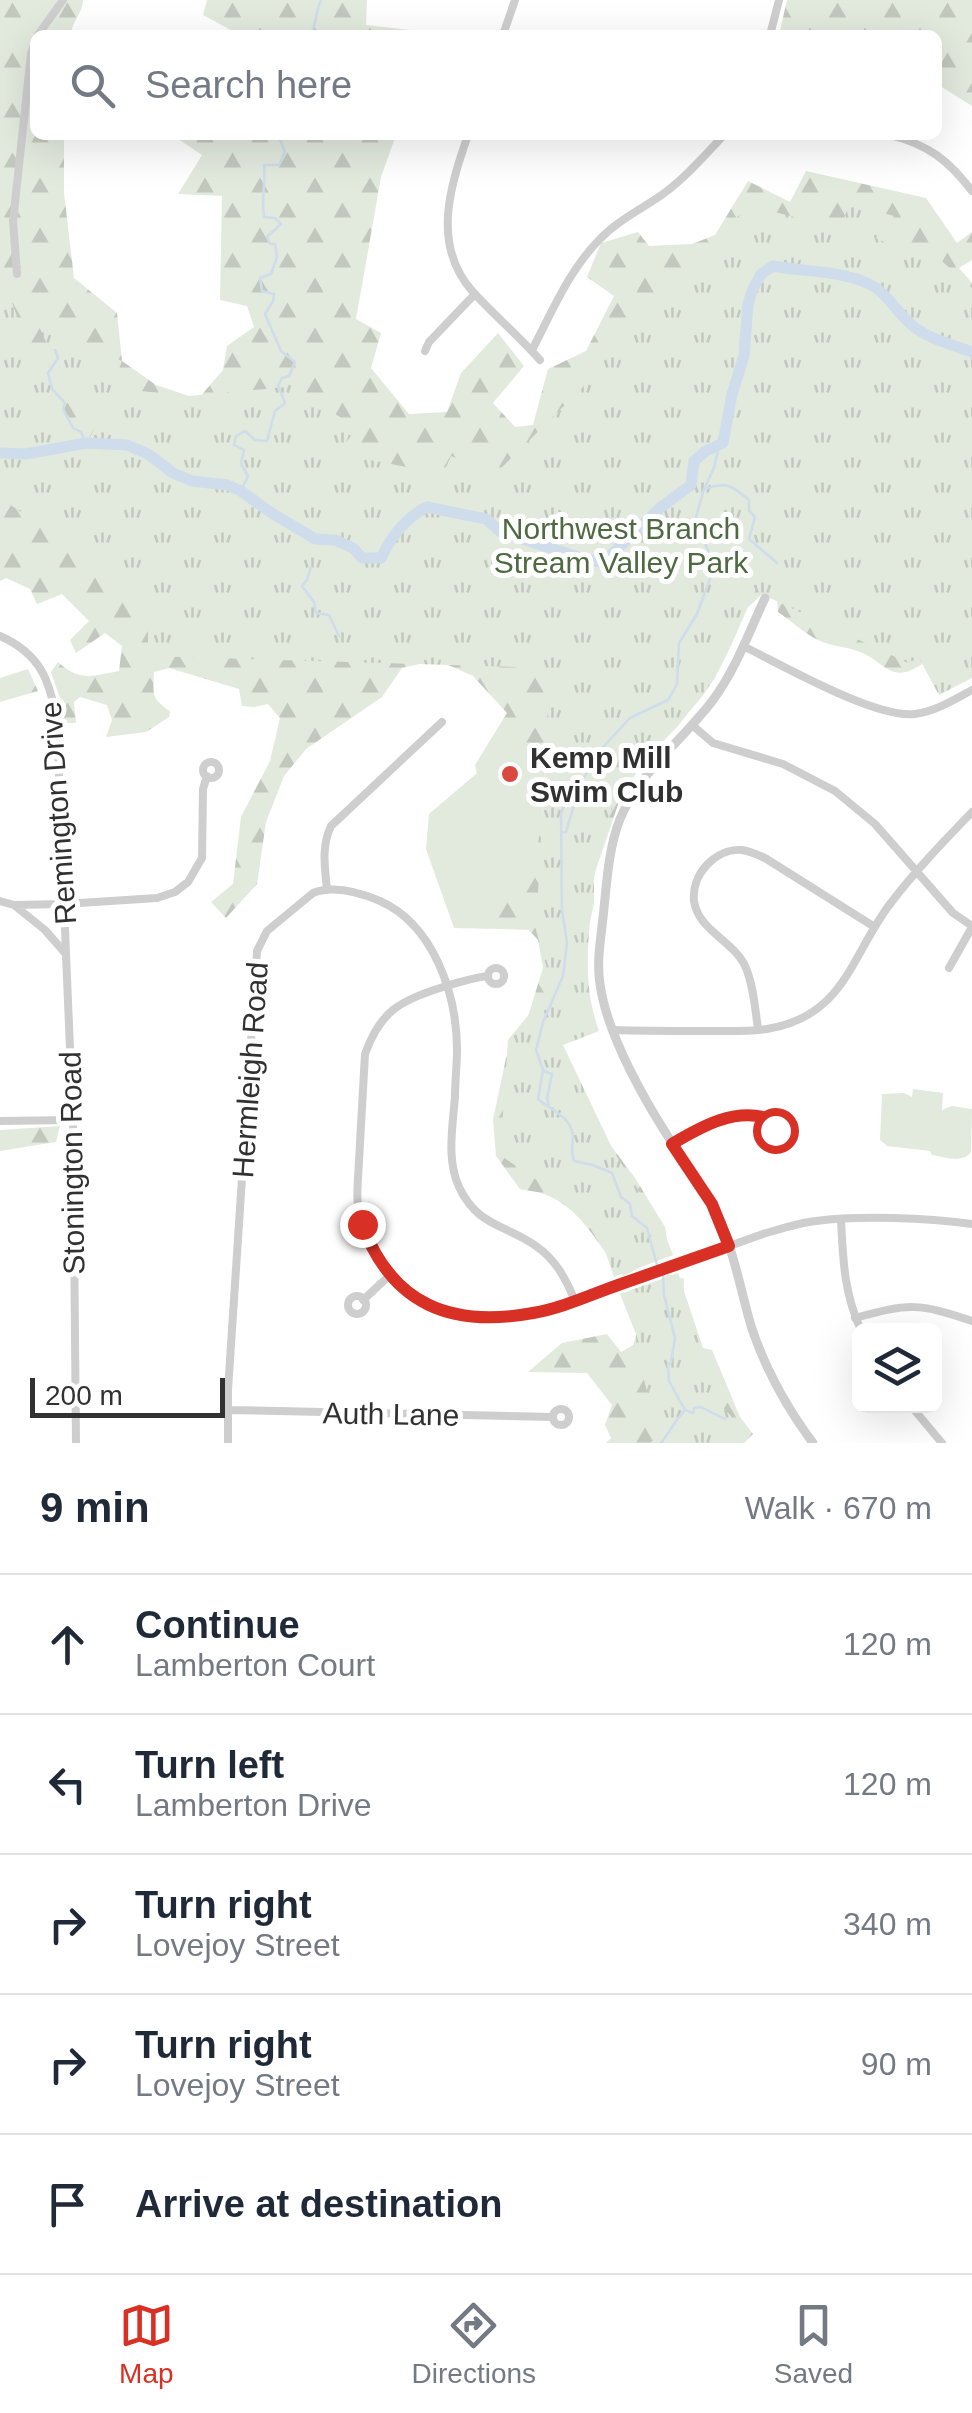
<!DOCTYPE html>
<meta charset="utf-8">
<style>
body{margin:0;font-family:Helvetica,sans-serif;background:#f2f2f3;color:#1f2937}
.controls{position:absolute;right:30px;bottom:30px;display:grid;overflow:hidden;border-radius:15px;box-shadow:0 10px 40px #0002}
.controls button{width:90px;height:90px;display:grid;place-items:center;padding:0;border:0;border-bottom:2px solid #e0e1e3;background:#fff;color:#1f2937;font:50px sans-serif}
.scale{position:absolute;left:30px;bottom:25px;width:195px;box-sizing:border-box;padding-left:10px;border:5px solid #313131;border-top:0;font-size:28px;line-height:35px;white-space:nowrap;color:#313131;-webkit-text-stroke:8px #fff;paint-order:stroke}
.stop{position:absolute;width:30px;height:30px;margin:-22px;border:8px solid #d93025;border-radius:50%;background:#fff}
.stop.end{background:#d93025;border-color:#fff;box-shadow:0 2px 10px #0008}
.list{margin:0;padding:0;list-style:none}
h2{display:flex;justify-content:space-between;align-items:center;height:130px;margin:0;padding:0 40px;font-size:42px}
h2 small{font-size:32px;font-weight:400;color:#747a83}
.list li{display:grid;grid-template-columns:65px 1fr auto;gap:30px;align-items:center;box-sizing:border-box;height:140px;padding:0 40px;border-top:2px solid #e0e1e3}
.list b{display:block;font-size:38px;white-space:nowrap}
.list p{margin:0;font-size:32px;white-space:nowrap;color:#747a83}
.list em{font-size:32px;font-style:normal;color:#747a83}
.icon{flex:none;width:55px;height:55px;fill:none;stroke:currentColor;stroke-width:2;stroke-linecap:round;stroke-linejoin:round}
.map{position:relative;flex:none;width:972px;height:1443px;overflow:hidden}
.search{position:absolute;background:#fff;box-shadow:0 10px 40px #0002;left:30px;right:30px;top:30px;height:110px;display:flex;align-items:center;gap:25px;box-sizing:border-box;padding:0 35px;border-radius:15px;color:#747a83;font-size:38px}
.sheet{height:830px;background:#fff}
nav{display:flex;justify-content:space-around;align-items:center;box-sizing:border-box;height:140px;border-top:2px solid #e0e1e3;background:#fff;font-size:28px;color:#747a83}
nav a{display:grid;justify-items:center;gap:5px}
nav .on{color:#d93025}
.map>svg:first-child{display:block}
.grass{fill:#e2e9dd}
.forest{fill:url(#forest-firs)}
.park{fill:url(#park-tufts)}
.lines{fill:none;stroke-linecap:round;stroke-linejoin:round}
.stream{stroke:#cedceb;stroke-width:2.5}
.river{stroke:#cedceb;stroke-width:11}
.minor{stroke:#cecece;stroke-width:8}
.tertiary{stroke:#cecece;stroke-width:9}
.route{stroke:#d93025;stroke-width:12}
.poi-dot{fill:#da4940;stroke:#fff;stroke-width:4}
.labels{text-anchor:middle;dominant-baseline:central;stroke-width:10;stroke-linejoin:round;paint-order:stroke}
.park-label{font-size:30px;fill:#4e6a40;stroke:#fff}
.poi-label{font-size:30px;font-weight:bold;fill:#313131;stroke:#fff;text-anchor:start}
.street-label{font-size:30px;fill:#313131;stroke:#fff}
</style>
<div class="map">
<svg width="972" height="1443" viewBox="0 0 972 1443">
<defs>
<pattern id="forest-firs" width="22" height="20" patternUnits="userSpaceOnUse" patternTransform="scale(2.5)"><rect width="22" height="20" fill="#e2e9dd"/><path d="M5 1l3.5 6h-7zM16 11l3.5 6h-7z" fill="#c2c8be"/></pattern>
<pattern id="park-tufts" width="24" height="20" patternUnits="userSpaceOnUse" patternTransform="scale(2.5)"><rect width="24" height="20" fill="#e2e9dd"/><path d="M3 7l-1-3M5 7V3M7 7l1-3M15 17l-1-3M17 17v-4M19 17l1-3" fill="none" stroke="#c2c8be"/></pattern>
</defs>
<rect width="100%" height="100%" fill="#fff"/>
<path class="grass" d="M550,668l-14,262 -82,-2 -28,-79 3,-35 94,-80z
M913,1089l30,4 -1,17 10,-4 20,3 -1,43c-9,12 -26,5 -39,3l-2,-4 -43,-5 -7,-6 2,-46 22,-1 8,4z"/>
<path class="forest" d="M0,0h83c0,13 -12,22 -12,35h-36v100h29v58l10,85 43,35 5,48 34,24 42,14 25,-29 4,-24 27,-19 -7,-21 -27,-6 2,-104 -44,-2 24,-39 -30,-20h224l-15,42 -25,142 25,14 -10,35 38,46 38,-2 14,-39 37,-40 26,33 -31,37 22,24 18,-2 15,-56 38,-18 28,-55 -27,-19 14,-34 37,-11 11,14 43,-2 23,-9 33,-54 42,21 16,-31 120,27 31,45 15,-11v28l-13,8 13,15v58l-330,175 -546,-82c-31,21 -66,-3 -96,-16z
M207,0h160l-1,25 44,5 -1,5h-169l-37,-20z
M787,0h185v106l-35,-22v-49h-158z
M0,461l908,102 14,101c-28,19 -34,3 -57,-10 -14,-7 -32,-7 -47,-14 -14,-7 -27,-19 -40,-28l-1,-15 -8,-4 -8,2 -20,19 -26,64 -37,48 -33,34 -24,36 -27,79v28l-6,28 -4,74 -27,37 46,93 32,43 30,49 4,26 -46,23c-24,-29 -41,-68 -79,-82 -7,-3 -16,-3 -24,-5l-24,-33 -3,-36 13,-62 20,-35 17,-55 -5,-28 -12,-13 -29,-8 3,-17 16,-7 19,-32 13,-81 -5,-27 -35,-4 -30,27 -3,-13 32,-52 -34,-37 -36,-16 -35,8 -20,29 -76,52 -22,27 -18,46 -9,62 -31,34 -15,-16 22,-18 8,-67 29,-56 10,-43 -12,-14 -14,3 -12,-1 -3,-17 -70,-21 -15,4c-1,22 -3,26 16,39l-1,6 -23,15 -40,5 6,-17 -5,-15 -27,-8 -6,5 2,21h-15l-1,-25 -9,-26 7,-10c22,20 34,14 61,9l3,-25 -17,-13 -29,20 -6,-13 19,-19 -27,-27 -25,10 -7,-15 -24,-11 -6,3z
M28,669l10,22 -38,11v-24z
M60,1126l-4,16 -56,9v-21z
M668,1274l16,5 -1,32 6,34 23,5 28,67 13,17 -9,9h-138l5,-5 -6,-13 7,-20 -25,-32 -59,-1 34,-29 45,-9 14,18 12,-7 6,-19 2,-29z"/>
<path class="park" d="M754,202l9,7 78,20 8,-26 45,13 -18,22 48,23 10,-7 38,34v390l-33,17 -20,-37 -11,5 -153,-72c-16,35 -29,72 -51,103 -22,29 -52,50 -72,79 -30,42 -37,88 -41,137 -4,42 -7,80 8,121l-36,14 51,107 48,75 11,28 -59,22 -14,-41 -47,-45 -53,-36 8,-115 44,-54 -16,-56 14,-262 -402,-12v-59l-148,-99v-192l11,-6 16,44 59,102 9,-19 -44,-74 -14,-31 85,39 -10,27 77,8 98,-9 2,-3 68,44 -13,17 21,14 78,15 8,-18 45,17 86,-85 62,-86z
M678,1273l45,135 19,19 -26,16h-66l9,-7 -22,-82 -1,-20 -16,-40z"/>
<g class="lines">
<path class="stream" d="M310,35c7,-10 5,-23 11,-35
M55,350l3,8 -10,15 4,16 13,14 -2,6 10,19 8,4 5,11
M705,489c23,-8 27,-3 44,11v11l6,6 -6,22 28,24
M241,491l7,-15 -7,-12 3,-14 -10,-5 2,-9 9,-5 10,9 12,1 8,-30 10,-8 -7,-17 4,-8 7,-2 6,-14 -14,-11 -16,-37 8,-13 1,-7 -12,-3 -2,-13 11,-4 6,-17 -2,-13h-5l-3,-7 14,-13 -6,-6 -11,-1c-3,-18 2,-34 0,-52h15l6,-13 -7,-17
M311,567l-4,13 -5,6 12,16 2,11 13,2 10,21
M561,833l5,-1c4,-15 10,-30 12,-45
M544,1071l8,3 -5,24 2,9
M657,1265l-10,-37 -15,-12 -2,-12 -9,-7 -9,-24 -19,-8 -19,-4c-4,-12 -1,-14 -1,-25 -2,-20 -23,-26 -35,-37l5,-29 -7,-20 7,-28 20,-46 4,-34 -5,-31 -1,-98 7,-16 15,-18 21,-33 26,-28 38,-18 9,-16 2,-41 18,-29 17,-46 -18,-51 8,-28 10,-21 5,-22
M685,1410l8,3 1,-5 7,-1 24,12
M661,1443c9,-11 14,-23 24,-33l-16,-29 -1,-16 3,-3 4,-24 -11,-43 -1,-20"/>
<path class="river" d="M0,453l26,1 60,-11 41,2 21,9 25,19 19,8 35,4 14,6 29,21 45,27 20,1 18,8 9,10h19c11,-22 24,-40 46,-51l59,12 15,13 86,28 14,2 10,-7 50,-48 30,-22 3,-24 12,-10 17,-8 9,-49 12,-38 4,-52 4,-13 9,-17 12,-8c30,6 65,4 94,17 20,8 30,31 46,43 16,13 40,19 59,26"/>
<path class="minor" d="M38,35l25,-35
M503,35l12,-35
M770,35l9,-35
M468,135c-18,52 -37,110 5,157 22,24 46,44 67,68
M890,135c39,10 58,25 82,56
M17,274l-4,-53 18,-167 4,-12
M532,350c20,-38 37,-80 68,-111 18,-19 42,-30 63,-45 23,-17 41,-38 61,-59
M425,351l4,-9 46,-48
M0,636c41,18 50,45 57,86l9,232
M743,646c39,19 133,73 172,68 21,-3 39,-14 57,-24
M692,725l21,18 70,21 52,27 40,33 78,89 19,13
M203 770a8 8 0 1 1 16 0a8 8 0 1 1-16 0Z
M327,890c-2,-22 -6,-43 4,-64l111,-104
M0,901l14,4 50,-1 93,-6 18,-6 13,-10 14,-24 1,-69 4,-13
M14,905l31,25 21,24 7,166 3,323
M488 976a8 8 0 1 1 16 0a8 8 0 1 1-16 0Z
M949,968l23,-41
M488,976c-17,2 -32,7 -48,12 -41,13 -60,24 -75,66 -2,36 -4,71 -6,107 -1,21 -4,41 2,61 7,28 23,52 45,69 71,57 168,10 241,-16 38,-14 77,-27 116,-41 17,-5 35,-11 53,-13 44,-6 111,-3 156,3
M758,1029c-3,-20 -4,-41 -12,-61 -11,-27 -48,-37 -52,-67 -3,-27 22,-53 48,-51 8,1 16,5 23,8l108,68
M613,1030c31,1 62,1 92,1 20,0 42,1 62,-2 78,-13 83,-72 123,-125 25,-33 54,-63 82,-92
M772 1124a9 9 0 1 1 18 0a9 9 0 1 1-18 0Z
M0,1121l73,-1
M672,1144c30,-18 65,-38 101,-24
M841,1220c2,39 3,74 20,110
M348 1305a9 9 0 1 1 18 0a9 9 0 1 1-18 0Z
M363,1300l26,-24
M855,1318c54,-15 64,-15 117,3
M911,1406l31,37
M553 1417a8 8 0 1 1 16 0a8 8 0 1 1-16 0Z
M229,1410l324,7
M228,1443v-53l29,-439 10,-20 46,-38c21,-8 48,0 67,8 54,24 77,94 77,149 0,15 -2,31 -2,46 -2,29 -9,63 4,91 19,40 46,37 77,59 20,14 30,33 39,55"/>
<path class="tertiary" d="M765,598c-16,34 -29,71 -52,102 -30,40 -73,71 -93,119 -11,28 -13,60 -16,89 -2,25 -8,51 -4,76 7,52 47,121 76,165 15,23 32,46 44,71 15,35 21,73 32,109 14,41 35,79 61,114"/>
</g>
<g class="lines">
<path class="route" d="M362,1224c30,81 89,104 171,89 30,-5 59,-19 88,-29 36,-13 72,-25 108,-38l-17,-42 -40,-60c30,-18 65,-38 101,-24l2,10"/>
</g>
<circle class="poi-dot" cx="510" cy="774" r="10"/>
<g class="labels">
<g class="park-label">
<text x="621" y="528">Northwest Branch<tspan x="621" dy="34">Stream Valley Park</tspan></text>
</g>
<g class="poi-label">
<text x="530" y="757">Kemp Mill<tspan x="530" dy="34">Swim Club</tspan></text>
</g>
<g class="street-label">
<text transform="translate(58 813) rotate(-94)">Remington Drive</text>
<text transform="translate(250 1070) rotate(-86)">Hermleigh Road</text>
<text transform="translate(72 1163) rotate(-91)">Stonington Road</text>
<text transform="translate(391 1414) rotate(1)">Auth Lane</text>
</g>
</g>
</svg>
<div class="controls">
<button><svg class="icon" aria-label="layers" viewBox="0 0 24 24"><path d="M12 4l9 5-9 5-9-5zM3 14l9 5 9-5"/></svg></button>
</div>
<div class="scale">200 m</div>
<div class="stop" style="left:775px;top:1130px"></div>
<div class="stop end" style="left:362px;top:1224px"></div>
<div class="search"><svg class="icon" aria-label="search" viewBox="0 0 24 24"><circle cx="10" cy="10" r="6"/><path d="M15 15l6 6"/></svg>Search here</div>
</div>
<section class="sheet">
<h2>9 min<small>Walk · 670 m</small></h2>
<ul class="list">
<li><svg class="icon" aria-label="ahead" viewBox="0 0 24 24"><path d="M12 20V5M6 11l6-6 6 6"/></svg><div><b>Continue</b><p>Lamberton Court</p></div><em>120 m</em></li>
<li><svg class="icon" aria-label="left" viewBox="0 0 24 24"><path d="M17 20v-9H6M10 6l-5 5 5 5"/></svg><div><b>Turn left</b><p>Lamberton Drive</p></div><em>120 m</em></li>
<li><svg class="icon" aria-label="right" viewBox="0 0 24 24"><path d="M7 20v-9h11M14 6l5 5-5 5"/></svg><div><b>Turn right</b><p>Lovejoy Street</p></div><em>340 m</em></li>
<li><svg class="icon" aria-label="right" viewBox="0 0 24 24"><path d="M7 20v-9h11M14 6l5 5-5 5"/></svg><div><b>Turn right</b><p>Lovejoy Street</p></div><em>90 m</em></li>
<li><svg class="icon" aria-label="arrive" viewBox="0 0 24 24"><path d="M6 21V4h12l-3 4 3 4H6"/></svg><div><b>Arrive at destination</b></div></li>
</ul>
</section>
<nav>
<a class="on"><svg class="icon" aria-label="map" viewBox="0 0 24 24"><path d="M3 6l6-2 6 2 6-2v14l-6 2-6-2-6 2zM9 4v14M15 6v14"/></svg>Map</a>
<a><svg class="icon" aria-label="directions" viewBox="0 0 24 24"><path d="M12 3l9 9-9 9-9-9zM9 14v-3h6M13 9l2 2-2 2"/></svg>Directions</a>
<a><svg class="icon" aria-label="saved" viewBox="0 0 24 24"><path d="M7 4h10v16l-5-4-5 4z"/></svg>Saved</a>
</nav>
